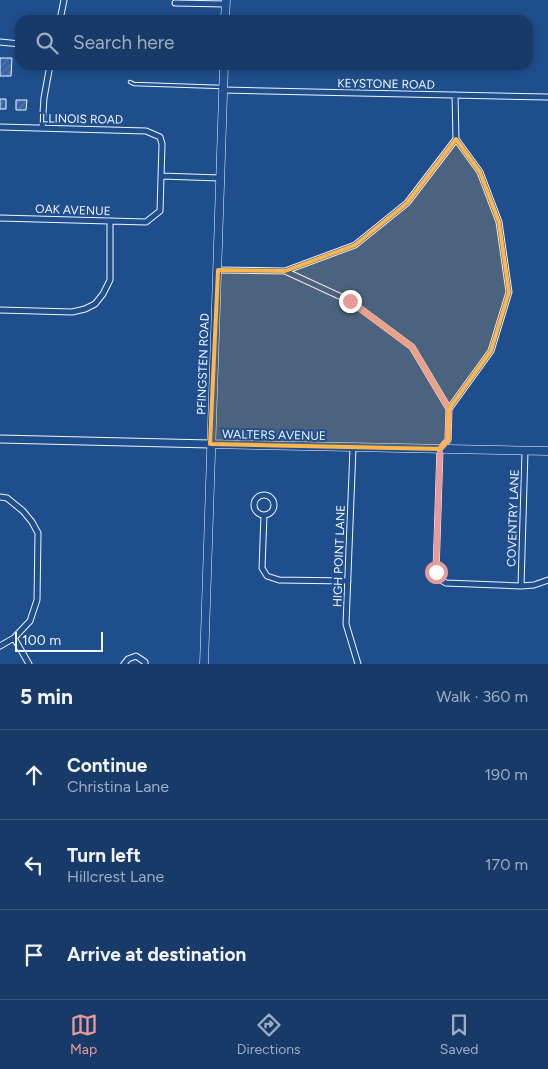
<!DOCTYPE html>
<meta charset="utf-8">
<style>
body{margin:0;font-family:Figtree,sans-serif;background:#20416f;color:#f1f3f6}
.scale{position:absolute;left:15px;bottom:12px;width:88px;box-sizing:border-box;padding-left:5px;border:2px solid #f2f6ff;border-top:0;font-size:14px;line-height:18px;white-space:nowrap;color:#f2f6ff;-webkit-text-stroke:4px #1f4e8c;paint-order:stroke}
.stop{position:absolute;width:15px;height:15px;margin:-11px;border:4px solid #e69b98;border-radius:50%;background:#fff}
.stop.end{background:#e69b98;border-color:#fff;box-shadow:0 1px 5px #0008}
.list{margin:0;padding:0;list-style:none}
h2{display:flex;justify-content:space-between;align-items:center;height:65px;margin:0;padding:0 20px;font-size:21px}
h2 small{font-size:16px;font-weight:400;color:#9eadc0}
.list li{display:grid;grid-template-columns:32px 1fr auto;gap:15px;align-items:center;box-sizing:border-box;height:90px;padding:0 20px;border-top:1px solid #36547d}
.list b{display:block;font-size:19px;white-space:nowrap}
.list p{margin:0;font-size:16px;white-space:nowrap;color:#9eadc0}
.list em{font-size:16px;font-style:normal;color:#9eadc0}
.icon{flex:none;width:28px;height:28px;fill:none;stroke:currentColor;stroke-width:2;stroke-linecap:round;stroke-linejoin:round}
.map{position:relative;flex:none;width:548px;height:664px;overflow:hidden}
.search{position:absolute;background:#173a69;box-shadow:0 2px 8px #0003;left:15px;right:15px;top:15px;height:55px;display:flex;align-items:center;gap:12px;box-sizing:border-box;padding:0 18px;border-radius:15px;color:#9eadc0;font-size:19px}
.sheet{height:335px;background:#173a69}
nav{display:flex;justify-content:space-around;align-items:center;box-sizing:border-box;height:70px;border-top:1px solid #36547d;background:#173a69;font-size:14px;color:#9eadc0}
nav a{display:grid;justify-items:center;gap:2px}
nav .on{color:#e69b98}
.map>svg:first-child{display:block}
.building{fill:url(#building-hatch);stroke:#f2f6ff}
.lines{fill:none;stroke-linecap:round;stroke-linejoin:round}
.service-casing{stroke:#f2f6ff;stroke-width:4.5}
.minor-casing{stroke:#f2f6ff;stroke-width:7}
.tertiary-casing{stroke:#f2f6ff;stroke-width:9}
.secondary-casing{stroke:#f2f6ff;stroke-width:9}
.service{stroke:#1f4e8c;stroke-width:2.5}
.minor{stroke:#1f4e8c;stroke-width:5}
.tertiary{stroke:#1f4e8c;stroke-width:7}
.secondary{stroke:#1f4e8c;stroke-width:8}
.route{stroke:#e69b98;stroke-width:6}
.marked{fill:#ffb74d;fill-opacity:0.2;stroke:#ffb74d;stroke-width:4;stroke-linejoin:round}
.labels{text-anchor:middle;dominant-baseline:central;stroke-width:4;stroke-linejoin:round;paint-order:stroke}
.street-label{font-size:12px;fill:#f2f6ff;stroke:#1f4e8c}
</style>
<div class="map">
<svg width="548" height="664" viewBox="0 0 548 664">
<defs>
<pattern id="building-hatch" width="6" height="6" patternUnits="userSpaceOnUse" patternTransform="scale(1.25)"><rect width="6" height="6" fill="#3563a3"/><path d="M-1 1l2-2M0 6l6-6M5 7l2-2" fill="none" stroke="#537ab1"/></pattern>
</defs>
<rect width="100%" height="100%" fill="#1f4e8c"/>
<path class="building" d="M0,58h12l-1,18h-11z
M0,99h6v10h-6z
M16,100h11l-1,10h-10z"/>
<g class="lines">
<g class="service-casing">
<path id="service" d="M130,82l4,2 88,3"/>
</g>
<g class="minor-casing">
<path id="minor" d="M175,3l50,1
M60,20l4,-20
M0,42l20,2
M224,90l324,7
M455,95l1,44 24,33 19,50 10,70 -18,59 -42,58 -1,31 -8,9 -4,123 3,7 7,4 75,3 13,-1 14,-5
M0,127l146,4 14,6 2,7 -2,67 -14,11 -146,-4
M42,128l2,-30 6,-33
M161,176l59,2
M218,270l67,1 65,30 62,46 37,62
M285,271l70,-26 52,-42 49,-64
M0,310l72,2 13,-3 10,-5 8,-10 7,-14v-59
M353,448l-7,176 12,40
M254 505a10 10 0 1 1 20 0a10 10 0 1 1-20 0Z
M0,497l7,1 16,13 9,11 6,11 -1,67 -7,21 -16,17 -14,8
M264,515l-2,53 5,8 12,4 69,1
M521,586l4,-135
M14,638l15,26
M124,664l4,-5 8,-3 9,6v2"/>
</g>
<g class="tertiary-casing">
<path id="tertiary" d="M0,439l210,5"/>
</g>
<g class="secondary-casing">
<path id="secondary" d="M225,20l1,-20
M210,444l338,7
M204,664l20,-599"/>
</g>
<use href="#service" class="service"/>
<use href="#minor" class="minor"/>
<use href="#tertiary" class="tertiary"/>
<use href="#secondary" class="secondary"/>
</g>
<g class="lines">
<path class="route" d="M350,301l62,46 37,62 -1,31 -8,9 -4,123"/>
</g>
<path class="marked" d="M456,139l24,33 19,50 10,70 -18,59 -42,58 -1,31 -8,9 -230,-5 8,-174 67,1 70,-26 52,-42z"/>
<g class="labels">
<g class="street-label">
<text transform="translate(386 84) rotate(1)">KEYSTONE ROAD</text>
<text transform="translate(81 119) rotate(1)">ILLINOIS ROAD</text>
<text transform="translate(73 210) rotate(2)">OAK AVENUE</text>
<text transform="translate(203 364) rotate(-88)">PFINGSTEN ROAD</text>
<text transform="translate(274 435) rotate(1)">WALTERS AVENUE</text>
<text transform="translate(513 518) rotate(-88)">COVENTRY LANE</text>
<text transform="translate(339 556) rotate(-88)">HIGH POINT LANE</text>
</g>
</g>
</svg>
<div class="scale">100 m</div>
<div class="stop" style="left:436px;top:572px"></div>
<div class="stop end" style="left:350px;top:301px"></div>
<div class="search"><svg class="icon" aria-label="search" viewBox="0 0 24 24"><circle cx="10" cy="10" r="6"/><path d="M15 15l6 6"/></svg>Search here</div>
</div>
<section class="sheet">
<h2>5 min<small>Walk · 360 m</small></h2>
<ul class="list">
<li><svg class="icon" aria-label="ahead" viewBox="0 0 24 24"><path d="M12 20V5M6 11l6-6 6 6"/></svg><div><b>Continue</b><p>Christina Lane</p></div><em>190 m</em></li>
<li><svg class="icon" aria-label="left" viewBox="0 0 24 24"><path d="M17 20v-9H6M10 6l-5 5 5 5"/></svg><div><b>Turn left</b><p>Hillcrest Lane</p></div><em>170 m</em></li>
<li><svg class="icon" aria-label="arrive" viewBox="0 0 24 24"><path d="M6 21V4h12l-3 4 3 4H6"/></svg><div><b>Arrive at destination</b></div></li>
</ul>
</section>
<nav>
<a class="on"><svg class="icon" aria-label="map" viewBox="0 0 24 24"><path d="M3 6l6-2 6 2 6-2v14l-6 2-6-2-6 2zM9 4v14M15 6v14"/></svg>Map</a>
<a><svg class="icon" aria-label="directions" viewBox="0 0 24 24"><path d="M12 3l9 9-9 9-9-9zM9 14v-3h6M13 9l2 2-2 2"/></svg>Directions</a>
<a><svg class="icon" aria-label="saved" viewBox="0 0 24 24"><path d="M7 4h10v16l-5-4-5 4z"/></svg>Saved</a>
</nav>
